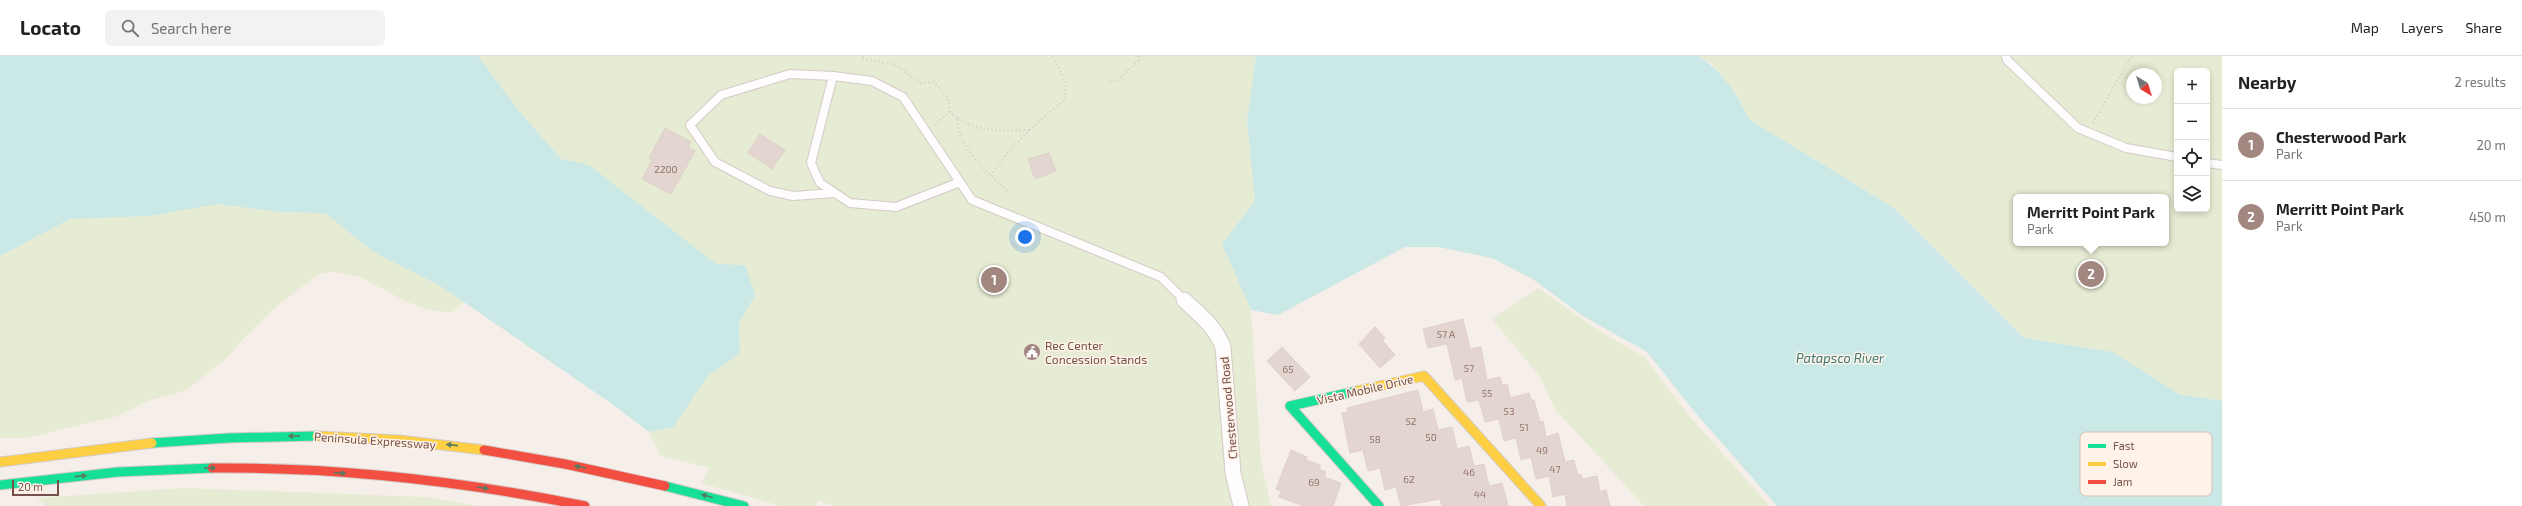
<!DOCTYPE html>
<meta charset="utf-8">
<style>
body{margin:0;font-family:"Exo 2",sans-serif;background:#f2f2f2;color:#222}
.controls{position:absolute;right:12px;top:12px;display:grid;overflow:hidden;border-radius:6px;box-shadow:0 2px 6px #0003}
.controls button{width:36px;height:36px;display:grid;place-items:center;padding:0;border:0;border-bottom:1px solid #e0e0e0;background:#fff;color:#222;font:20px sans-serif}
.compass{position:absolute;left:2126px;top:12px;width:36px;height:36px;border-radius:50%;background:#fff;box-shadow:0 2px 6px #0003;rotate:142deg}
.scale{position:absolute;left:12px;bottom:10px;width:47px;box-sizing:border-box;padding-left:4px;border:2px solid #745048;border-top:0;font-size:11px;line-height:14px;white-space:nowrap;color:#745048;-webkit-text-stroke:3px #fff2e8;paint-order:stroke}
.you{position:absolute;left:1025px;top:181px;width:14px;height:14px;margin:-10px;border:3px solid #fff;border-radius:50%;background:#1a73e8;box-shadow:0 0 0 6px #1a73e833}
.badge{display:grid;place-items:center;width:26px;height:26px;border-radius:50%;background:#a28780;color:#fff;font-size:13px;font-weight:700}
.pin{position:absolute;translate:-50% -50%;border:2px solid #fff;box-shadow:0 1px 4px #0006}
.popup{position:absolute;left:2013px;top:138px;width:156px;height:52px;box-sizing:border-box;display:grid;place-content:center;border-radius:6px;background:#fff;filter:drop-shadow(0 1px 3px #0005);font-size:13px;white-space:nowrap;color:#767676}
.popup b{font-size:15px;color:#222}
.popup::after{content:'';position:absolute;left:50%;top:100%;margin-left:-8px;border:8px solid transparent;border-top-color:#fff}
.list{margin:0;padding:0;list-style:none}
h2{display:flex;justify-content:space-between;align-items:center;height:52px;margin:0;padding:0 16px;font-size:17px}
h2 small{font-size:13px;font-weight:400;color:#767676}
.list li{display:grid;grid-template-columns:26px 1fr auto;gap:12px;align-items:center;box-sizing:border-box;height:72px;padding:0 16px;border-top:1px solid #e0e0e0}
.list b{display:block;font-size:15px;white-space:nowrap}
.list p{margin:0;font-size:13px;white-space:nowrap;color:#767676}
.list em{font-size:13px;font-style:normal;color:#767676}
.icon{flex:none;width:22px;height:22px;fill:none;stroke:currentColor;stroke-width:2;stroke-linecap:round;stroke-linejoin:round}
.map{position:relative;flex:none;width:2222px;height:450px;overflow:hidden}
header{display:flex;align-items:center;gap:24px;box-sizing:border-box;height:56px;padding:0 20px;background:#fff;border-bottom:1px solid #e0e0e0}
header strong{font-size:19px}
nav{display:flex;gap:22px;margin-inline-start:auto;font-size:14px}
.search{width:280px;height:36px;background:#f2f2f2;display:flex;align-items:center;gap:10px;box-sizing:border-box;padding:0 14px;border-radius:6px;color:#767676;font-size:15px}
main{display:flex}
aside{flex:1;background:#fff}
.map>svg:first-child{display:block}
.green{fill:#e6ecd3;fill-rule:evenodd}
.water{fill:#cae8e5}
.building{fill:#e3d5d0;stroke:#dfd0ca}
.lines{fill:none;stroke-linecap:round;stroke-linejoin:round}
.lane-casing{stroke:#d4cac6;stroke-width:10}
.street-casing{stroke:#d4cac6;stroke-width:17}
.fast-casing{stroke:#d5cac5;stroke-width:11}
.slow-casing{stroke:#d5cac5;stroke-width:11}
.jam-casing{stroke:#d5cac5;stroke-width:11}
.path{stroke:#d8ccc9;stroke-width:2.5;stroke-dasharray:1 3;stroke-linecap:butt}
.lane{stroke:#fefcfc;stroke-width:8}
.street{stroke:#fefcfc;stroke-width:15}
.fast{stroke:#16e098;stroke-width:9}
.slow{stroke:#ffcf43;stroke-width:9}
.jam{stroke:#f24e42;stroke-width:9}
.oneway{fill:#587b60}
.labels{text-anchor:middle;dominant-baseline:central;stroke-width:3;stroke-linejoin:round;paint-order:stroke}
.number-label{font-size:10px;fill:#92746c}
.poi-label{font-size:12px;fill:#745048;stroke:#fff2e8;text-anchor:start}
.street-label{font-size:12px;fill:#745048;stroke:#fff2e8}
.water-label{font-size:13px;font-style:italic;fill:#3c7a78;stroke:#fff2e8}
.key{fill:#fff2e8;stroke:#d5c1b8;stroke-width:1}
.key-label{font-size:11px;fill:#745048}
</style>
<header>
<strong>Locato</strong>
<div class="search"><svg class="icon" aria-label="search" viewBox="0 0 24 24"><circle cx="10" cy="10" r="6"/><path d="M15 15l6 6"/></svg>Search here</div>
<nav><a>Map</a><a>Layers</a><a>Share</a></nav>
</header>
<main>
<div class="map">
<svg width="2222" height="450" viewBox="0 0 2222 450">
<rect width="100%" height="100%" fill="#f6eee8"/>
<path class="green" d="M478,0h778l-9,64 8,81 -33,43 29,66 10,151 10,45h-438l-15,-6 -1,6h-37l-79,-23 9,-15 -49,-12 -12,-24 24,-5 35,-51 32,-23 -1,-29 16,-29 -166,-129 -28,-7 -42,-48z
M1698,0h524v345l-43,-7 -66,-42 -89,-14 -130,-130 -144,-88 -15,-28 -24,-29zM2177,15h30v138h-30zM2132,18h24v24h-24zM2016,141h150v46h-150z
M218,148l60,8 47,1 50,40 67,34 23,15 -15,11 -24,-4 -21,-8 -45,-24 -25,-5 -16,2 -41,31 -35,34 -15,18 -43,34 -35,9 -32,16 -91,22h-27v-182l70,-37 79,-3z
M1538,232l57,40 49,29 47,61 79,88h-126l-89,-97 -15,-32 -48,-58z
M184,432l241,9 54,9h-433l-9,-8z"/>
<path class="water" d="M0,0h478l41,55 42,48 28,6 127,99 29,1 10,30 -16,29 1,29 -32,23 -35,51 -24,5 -37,-28 -170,-117 -67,-34 -50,-40 -47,-1 -60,-8 -69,12 -79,3 -70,37z
M1256,0h442c24,14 40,39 52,64l144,88 130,130 89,14 66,42 43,7v105h-445l-84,-96 -46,-58 -64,-36 -52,-38 -39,-20 -54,-11h-33l-127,68 -27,-5 -29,-66 33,-43 -8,-81z"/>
<path class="building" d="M665,72l26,14 -3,5 7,4 -24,43 -29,-15 10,-19 -3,-2z
M760,78l25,16 -13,19 -24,-16z
M1049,97l7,18 -21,8 -7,-20z
M1463,263l7,30 11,-2 6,33 13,-3 2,8 5,-1 3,14 19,-5 2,7h3l6,22 3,-1 3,16 12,-4 7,29 9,-2 4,15 3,-1 1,5 15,-3 3,16 6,-2 4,16h-43l-2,-12 -12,3 -4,-21 -13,3 -5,-22 -10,3 -5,-22 -12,3 -5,-22 -14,3 -6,-22 -12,2 -5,-24 -7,2 -8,-36 -19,4 -5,-19z
M1375,271l10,11 -3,2 13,15 -15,13 -21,-24z
M1282,291l28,30 -15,14 -28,-30z
M1418,334l5,22 10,-3 5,21 14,-3 5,22 12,-3 5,20 10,-2 5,22 13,-3 6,23h-66l-2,-7 -39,7 -5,-19 -11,3 -5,-22 -12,3 -5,-21 -13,3 -8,-40 6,-1 -1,-4z
M1291,394l16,7 -1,3 14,5v5l6,2 -2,5 17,6 -8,23h-29l-25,-9 2,-6 -5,-2z"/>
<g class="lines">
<g class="lane-casing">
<path id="lane" d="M2006,0l1,4 71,68 48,20 51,9
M833,20l-43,-2 -69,21 -31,30 25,37 55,29 23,5 41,-3
M2207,107l15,2
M960,126l-64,25 -46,-4 -30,-20 -9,-20 22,-87 39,5 31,16 69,103 189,77 23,23"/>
</g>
<g class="street-casing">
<path id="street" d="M1184,244c16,15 31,26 39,47l10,126 8,33"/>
</g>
<g class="fast-casing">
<path id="fast" d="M1357,335l-67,15 89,100
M152,387l76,-5 89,-2
M0,429l118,-13 94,-4
M665,430l79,20"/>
</g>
<g class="slow-casing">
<path id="slow" d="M1357,335l67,-15 117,130
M317,380l82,4 85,10
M0,406l152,-19"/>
</g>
<g class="jam-casing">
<path id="jam" d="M484,394l81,14 100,22
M212,412c125,-1 250,13 373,38"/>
</g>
<path class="path" d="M863,0l-1,3 31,5 28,19 13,-1 14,16 2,14
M1110,26l7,-1 21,-20 1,-5
M958,62c21,15 47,12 71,12
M2093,67l39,-67
M934,69l16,-13 8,6c-4,26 33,58 51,74
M991,120c18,-30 47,-54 74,-76l1,-17 -14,-27"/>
<use href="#lane" class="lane"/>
<use href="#street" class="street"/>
<use href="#fast" class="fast"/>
<use href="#slow" class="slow"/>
<use href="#jam" class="jam"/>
</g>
<defs><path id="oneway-solid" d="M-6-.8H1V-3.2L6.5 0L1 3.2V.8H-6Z"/></defs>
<g class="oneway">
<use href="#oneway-solid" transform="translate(294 380) rotate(-179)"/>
<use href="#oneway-solid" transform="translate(452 389) rotate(-174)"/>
<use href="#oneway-solid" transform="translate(580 411) rotate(-169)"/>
<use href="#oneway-solid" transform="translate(210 412) rotate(1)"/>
<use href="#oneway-solid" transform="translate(340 417) rotate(4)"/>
<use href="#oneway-solid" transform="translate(81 420) rotate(-6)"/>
<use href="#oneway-solid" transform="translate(483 432) rotate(9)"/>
<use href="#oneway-solid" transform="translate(707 440) rotate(-165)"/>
</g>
<defs>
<g id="civic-disc" transform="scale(0.9)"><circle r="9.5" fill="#a28780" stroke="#fff2e8"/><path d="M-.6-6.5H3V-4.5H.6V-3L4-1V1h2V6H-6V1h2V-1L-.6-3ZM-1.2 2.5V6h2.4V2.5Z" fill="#fff"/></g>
</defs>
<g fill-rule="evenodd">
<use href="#civic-disc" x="1032" y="296"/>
</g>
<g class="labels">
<g class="number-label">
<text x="666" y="113">2200</text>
<text x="1446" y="278">57 A</text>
<text x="1469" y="312">57</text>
<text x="1288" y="313">65</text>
<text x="1487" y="337">55</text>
<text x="1509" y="355">53</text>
<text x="1411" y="365">52</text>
<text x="1524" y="371">51</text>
<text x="1431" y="381">50</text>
<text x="1375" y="383">58</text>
<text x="1542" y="394">49</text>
<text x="1555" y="413">47</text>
<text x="1469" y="416">46</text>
<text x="1409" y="423">62</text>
<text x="1314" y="426">69</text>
<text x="1480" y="438">44</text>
</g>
<g class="poi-label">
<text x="1045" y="289">Rec Center<tspan x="1045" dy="14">Concession Stands</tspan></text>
</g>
<g class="street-label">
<text transform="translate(1365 333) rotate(-13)">Vista Mobile Drive</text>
<text transform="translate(1228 352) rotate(-95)">Chesterwood Road</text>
<text transform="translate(375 384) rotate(4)">Peninsula Expressway</text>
</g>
<g class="water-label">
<text x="1840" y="302">Patapsco River</text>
</g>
</g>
<rect x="2080" y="376" width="132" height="64" rx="6" class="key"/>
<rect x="2088" y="388" width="18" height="4" fill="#16e098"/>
<rect x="2088" y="406" width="18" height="4" fill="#ffcf43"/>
<rect x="2088" y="424" width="18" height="4" fill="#f24e42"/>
<g class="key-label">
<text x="2113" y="394">Fast</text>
<text x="2113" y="412">Slow</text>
<text x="2113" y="430">Jam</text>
</g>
</svg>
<div class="controls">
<button>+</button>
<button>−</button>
<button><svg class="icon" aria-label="locate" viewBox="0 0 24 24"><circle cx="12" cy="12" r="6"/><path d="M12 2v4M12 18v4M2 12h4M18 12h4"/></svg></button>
<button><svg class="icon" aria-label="layers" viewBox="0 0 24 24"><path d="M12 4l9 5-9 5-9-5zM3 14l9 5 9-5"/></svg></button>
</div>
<svg class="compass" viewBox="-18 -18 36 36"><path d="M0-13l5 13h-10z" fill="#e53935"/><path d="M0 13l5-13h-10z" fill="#767676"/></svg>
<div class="scale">20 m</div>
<div class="you"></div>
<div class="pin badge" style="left:994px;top:224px">1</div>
<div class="pin badge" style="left:2091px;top:218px">2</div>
<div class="popup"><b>Merritt Point Park</b>Park</div>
</div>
<aside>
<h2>Nearby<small>2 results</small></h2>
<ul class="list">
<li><span class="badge">1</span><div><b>Chesterwood Park</b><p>Park</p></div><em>20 m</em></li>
<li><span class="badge">2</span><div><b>Merritt Point Park</b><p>Park</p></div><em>450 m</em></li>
</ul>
</aside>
</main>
